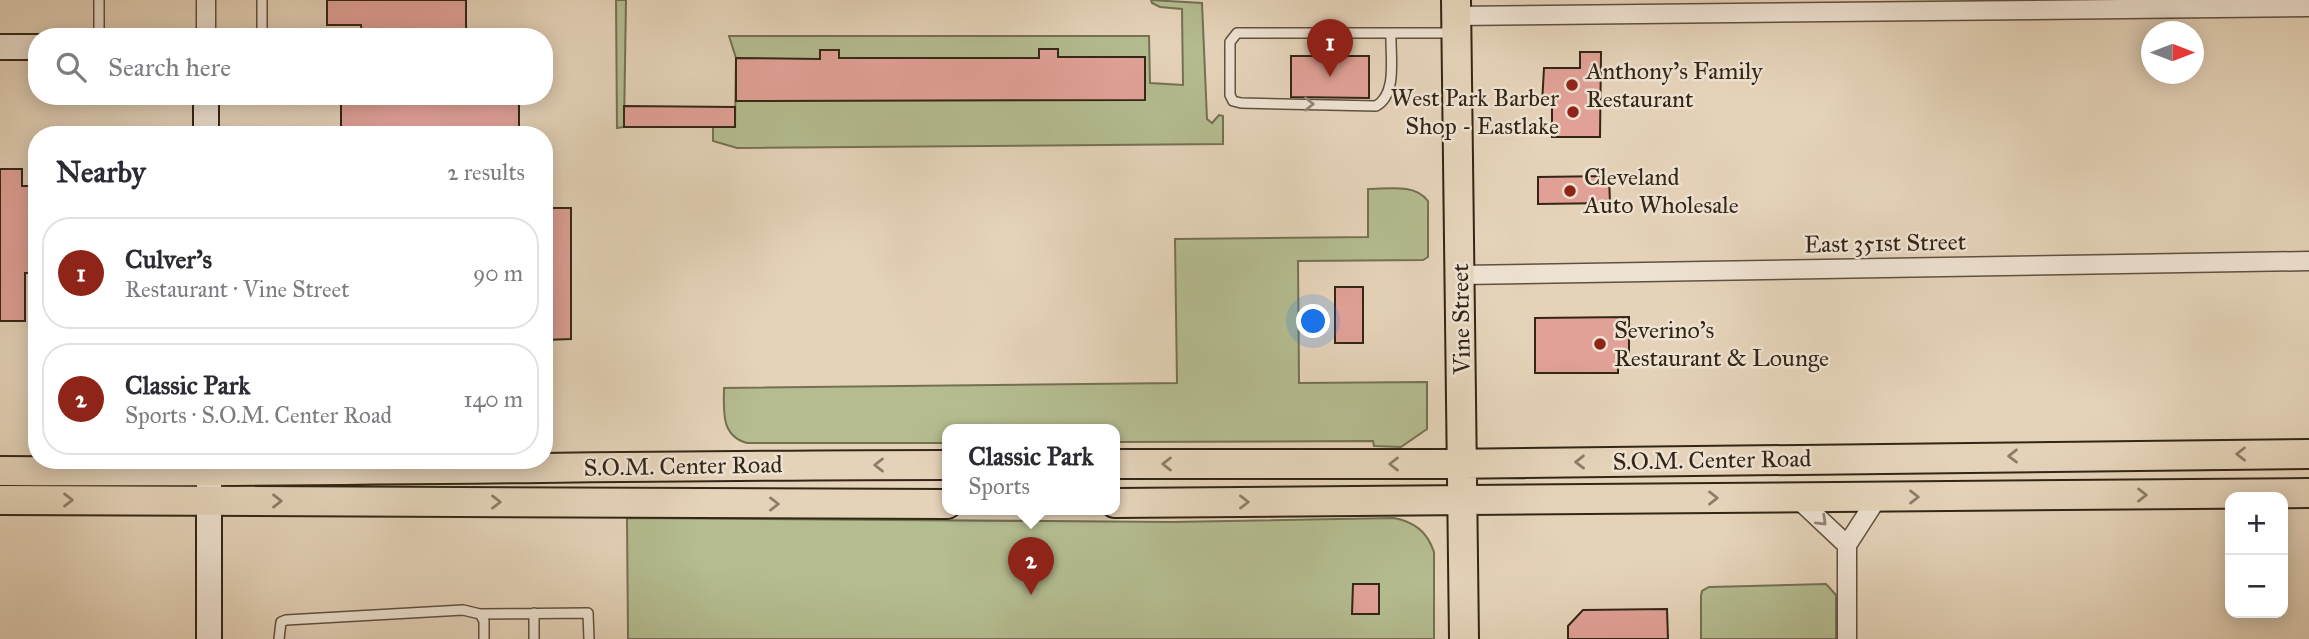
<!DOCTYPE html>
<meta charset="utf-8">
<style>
body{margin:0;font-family:"IM FELL Great Primer",serif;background:#f7f7f7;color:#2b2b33}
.controls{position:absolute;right:21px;bottom:21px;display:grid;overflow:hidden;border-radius:14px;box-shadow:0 4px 18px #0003}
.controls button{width:63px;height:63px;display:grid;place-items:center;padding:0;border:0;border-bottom:2px solid #e1e1e2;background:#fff;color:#2b2b33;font:35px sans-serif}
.compass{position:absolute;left:2141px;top:21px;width:63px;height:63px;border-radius:50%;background:#fff;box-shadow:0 4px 18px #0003;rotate:90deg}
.you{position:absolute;left:1314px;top:322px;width:24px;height:24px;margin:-18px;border:5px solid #fff;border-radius:50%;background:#1a73e8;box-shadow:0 0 0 10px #1a73e833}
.badge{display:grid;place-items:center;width:46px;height:46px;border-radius:50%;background:#8f2418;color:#fff;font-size:23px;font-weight:700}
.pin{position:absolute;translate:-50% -58px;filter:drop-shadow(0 2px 4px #0008)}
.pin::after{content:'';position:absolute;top:37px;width:24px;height:21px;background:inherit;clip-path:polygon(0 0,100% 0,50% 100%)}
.popup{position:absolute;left:942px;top:424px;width:178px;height:91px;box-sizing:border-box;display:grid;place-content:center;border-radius:14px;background:#fff;filter:drop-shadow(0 2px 5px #0005);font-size:23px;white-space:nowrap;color:#7c7c81}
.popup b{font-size:26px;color:#2b2b33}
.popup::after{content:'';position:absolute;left:50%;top:100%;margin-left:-14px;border:14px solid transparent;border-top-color:#fff}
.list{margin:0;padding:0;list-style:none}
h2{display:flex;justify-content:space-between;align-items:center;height:91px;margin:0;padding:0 28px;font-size:30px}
h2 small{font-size:23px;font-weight:400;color:#7c7c81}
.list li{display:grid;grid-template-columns:46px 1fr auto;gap:21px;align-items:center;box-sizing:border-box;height:112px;margin:0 14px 14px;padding:0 14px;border:2px solid #e1e1e2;border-radius:28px}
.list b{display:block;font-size:26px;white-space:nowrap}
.list p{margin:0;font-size:23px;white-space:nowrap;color:#7c7c81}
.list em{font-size:23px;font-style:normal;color:#7c7c81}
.icon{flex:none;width:38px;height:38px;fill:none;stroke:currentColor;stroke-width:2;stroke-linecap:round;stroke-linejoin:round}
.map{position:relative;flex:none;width:2309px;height:639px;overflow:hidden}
.search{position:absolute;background:#fff;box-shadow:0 4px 18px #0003;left:28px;top:28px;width:525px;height:77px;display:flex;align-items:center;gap:18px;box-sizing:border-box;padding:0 24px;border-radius:28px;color:#7c7c81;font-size:26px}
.panel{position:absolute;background:#fff;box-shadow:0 4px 18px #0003;left:28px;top:126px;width:525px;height:343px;border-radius:28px}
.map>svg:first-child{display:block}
.green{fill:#b4bc90;stroke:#747153;stroke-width:2}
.building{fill:#e1a197;stroke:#332616;stroke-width:2}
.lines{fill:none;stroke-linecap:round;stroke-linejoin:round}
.lane-casing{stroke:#60513f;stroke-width:12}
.street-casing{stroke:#60513f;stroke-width:21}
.secondary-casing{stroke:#332616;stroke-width:28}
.primary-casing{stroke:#332616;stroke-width:32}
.lane{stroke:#eee2d2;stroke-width:9}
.street{stroke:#eee2d2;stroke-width:18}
.secondary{stroke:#eee2d2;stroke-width:24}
.primary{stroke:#e5d3b9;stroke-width:28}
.oneway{stroke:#908474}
.oneway2{stroke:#8c7c68}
.poi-dot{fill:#8f2418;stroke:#eee2d2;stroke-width:2.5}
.labels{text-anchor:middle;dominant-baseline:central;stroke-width:5;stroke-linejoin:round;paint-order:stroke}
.poi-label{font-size:24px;fill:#332616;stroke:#eee2d2;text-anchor:start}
.street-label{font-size:24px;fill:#332616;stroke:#eee2d2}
</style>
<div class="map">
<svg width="2309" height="639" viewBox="0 0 2309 639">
<rect width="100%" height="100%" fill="#e5d3b9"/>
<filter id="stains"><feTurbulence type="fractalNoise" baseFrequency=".00286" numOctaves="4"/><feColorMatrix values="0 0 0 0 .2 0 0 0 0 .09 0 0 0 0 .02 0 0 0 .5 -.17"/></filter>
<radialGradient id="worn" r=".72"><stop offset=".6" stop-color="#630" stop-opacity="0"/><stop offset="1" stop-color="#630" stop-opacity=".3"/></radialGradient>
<path class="green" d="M616,0h10l-2,127 -7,1z
M1151,0l51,3 5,116 5,4 7,-8 4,1v28l-486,4 -24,-7v-14h22l1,-69 -7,-22h420l1,47 33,2 -1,-76 -22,-2 -8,-4z
M1368,189c19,0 47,-6 60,12v56l-5,3 -125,1 1,122 128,-1v47l-26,18 -27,-1 -1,-5 -258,1v-13h-168v14h-200c-27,-7 -23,-34 -23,-55l453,-5 -2,-144 193,-2z
M627,518l544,4 223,-4c20,4 33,13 40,34v87h-806z
M1826,584l10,11v44h-135v-43l1,-5 7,-4z"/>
<path class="building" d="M327,0h139v37h-104l-1,-12h-34z
M1039,49h19v8h87v43l-409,1v-43l84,1v-9h19v8h200z
M1580,52h21l-1,85h-48v-33h-10l2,-36h36z
M1291,56h78v42l-78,-1z
M341,96h178v39h-178z
M624,106l111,1v20h-111z
M0,169h22v17h15v87h-12v48h-25z
M1609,176l1,27 -72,1v-27z
M544,208h27v131l-27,1z
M1335,287h28v56h-28z
M1629,317v35l-11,-1v22h-83v-55z
M1353,584h26v30h-27z
M1667,609l1,30h-100v-13l15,-16z"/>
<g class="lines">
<g class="lane-casing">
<path id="lane" d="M99,0v37
M262,0v37
M1391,33c-1,22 7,61 -15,73l-135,-3 -8,-2 -3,-6v-53l7,-9h217
M534,613v26
M480,614l108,-1 1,26
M279,639l2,-17 5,-2 177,-10 17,4 4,7v18"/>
</g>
<g class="street-casing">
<path id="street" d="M1456,16l853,-9
M206,37v-37
M1461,275l848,-14
M1797,498l50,47
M1847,639v-94l31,-48"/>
</g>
<g class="secondary-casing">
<path id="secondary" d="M0,47h37
M206,96v39
M209,460v179"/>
</g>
<g class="primary-casing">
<path id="primary" d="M1456,0l8,639
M1115,464h328l866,-10
M0,471c316,2 631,-6 947,-6
M0,500l947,4
M1115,503l1194,-10"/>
</g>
<use href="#lane" class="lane"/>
<use href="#street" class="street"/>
<use href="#secondary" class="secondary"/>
<use href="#primary" class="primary"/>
</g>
<defs><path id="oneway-chevron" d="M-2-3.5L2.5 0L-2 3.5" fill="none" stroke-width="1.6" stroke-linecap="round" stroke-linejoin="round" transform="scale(1.75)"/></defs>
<g class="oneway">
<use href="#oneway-chevron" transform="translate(1309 104)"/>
<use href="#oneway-chevron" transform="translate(1822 521) rotate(44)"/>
</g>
<g class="oneway2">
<use href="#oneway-chevron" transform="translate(2241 454) rotate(180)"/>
<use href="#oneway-chevron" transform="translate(2013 456) rotate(179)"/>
<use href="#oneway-chevron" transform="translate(1580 462) rotate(179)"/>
<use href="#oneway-chevron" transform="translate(1167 464) rotate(180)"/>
<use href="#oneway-chevron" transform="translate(1394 464) rotate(180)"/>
<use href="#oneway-chevron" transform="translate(879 465) rotate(180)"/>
<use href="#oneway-chevron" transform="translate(2142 495)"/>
<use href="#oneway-chevron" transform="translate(1914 497)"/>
<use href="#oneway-chevron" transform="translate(1713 498)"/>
<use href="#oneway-chevron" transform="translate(68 500)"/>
<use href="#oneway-chevron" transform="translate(277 501)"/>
<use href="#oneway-chevron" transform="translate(496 502)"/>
<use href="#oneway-chevron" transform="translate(1244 502)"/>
<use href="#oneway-chevron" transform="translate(774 504)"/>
</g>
<g class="poi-dot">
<circle cx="1572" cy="85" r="7"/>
<circle cx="1573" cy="112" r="7"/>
<circle cx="1570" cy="191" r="7"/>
<circle cx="1600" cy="344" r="7"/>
</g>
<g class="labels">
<g class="poi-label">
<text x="1586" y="71">Anthony's Family<tspan x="1586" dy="28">Restaurant</tspan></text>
<text x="1559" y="98" text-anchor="end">West Park Barber<tspan x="1559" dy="28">Shop - Eastlake</tspan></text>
<text x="1584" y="177">Cleveland<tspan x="1584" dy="28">Auto Wholesale</tspan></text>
<text x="1614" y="330">Severino's<tspan x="1614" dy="28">Restaurant &amp; Lounge</tspan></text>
</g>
<g class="street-label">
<text transform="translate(1885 243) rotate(-1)">East 351st Street</text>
<text transform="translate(1461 319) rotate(-91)">Vine Street</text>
<text transform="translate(1712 460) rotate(-1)">S.O.M. Center Road</text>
<text transform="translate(683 466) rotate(-1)">S.O.M. Center Road</text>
</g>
</g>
<rect width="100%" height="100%" filter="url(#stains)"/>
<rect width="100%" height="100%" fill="url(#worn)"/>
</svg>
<div class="controls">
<button>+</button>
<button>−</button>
</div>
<svg class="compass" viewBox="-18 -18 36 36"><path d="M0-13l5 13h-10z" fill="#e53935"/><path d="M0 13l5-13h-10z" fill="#7c7c81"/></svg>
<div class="you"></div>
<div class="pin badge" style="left:1330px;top:77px">1</div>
<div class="pin badge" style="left:1031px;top:595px">2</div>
<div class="popup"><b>Classic Park</b>Sports</div>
<div class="search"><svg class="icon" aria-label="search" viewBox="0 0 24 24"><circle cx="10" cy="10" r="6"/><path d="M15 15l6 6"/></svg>Search here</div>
<section class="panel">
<h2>Nearby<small>2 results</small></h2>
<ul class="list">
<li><span class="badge">1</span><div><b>Culver's</b><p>Restaurant · Vine Street</p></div><em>90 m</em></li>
<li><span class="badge">2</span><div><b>Classic Park</b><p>Sports · S.O.M. Center Road</p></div><em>140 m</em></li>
</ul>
</section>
</div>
